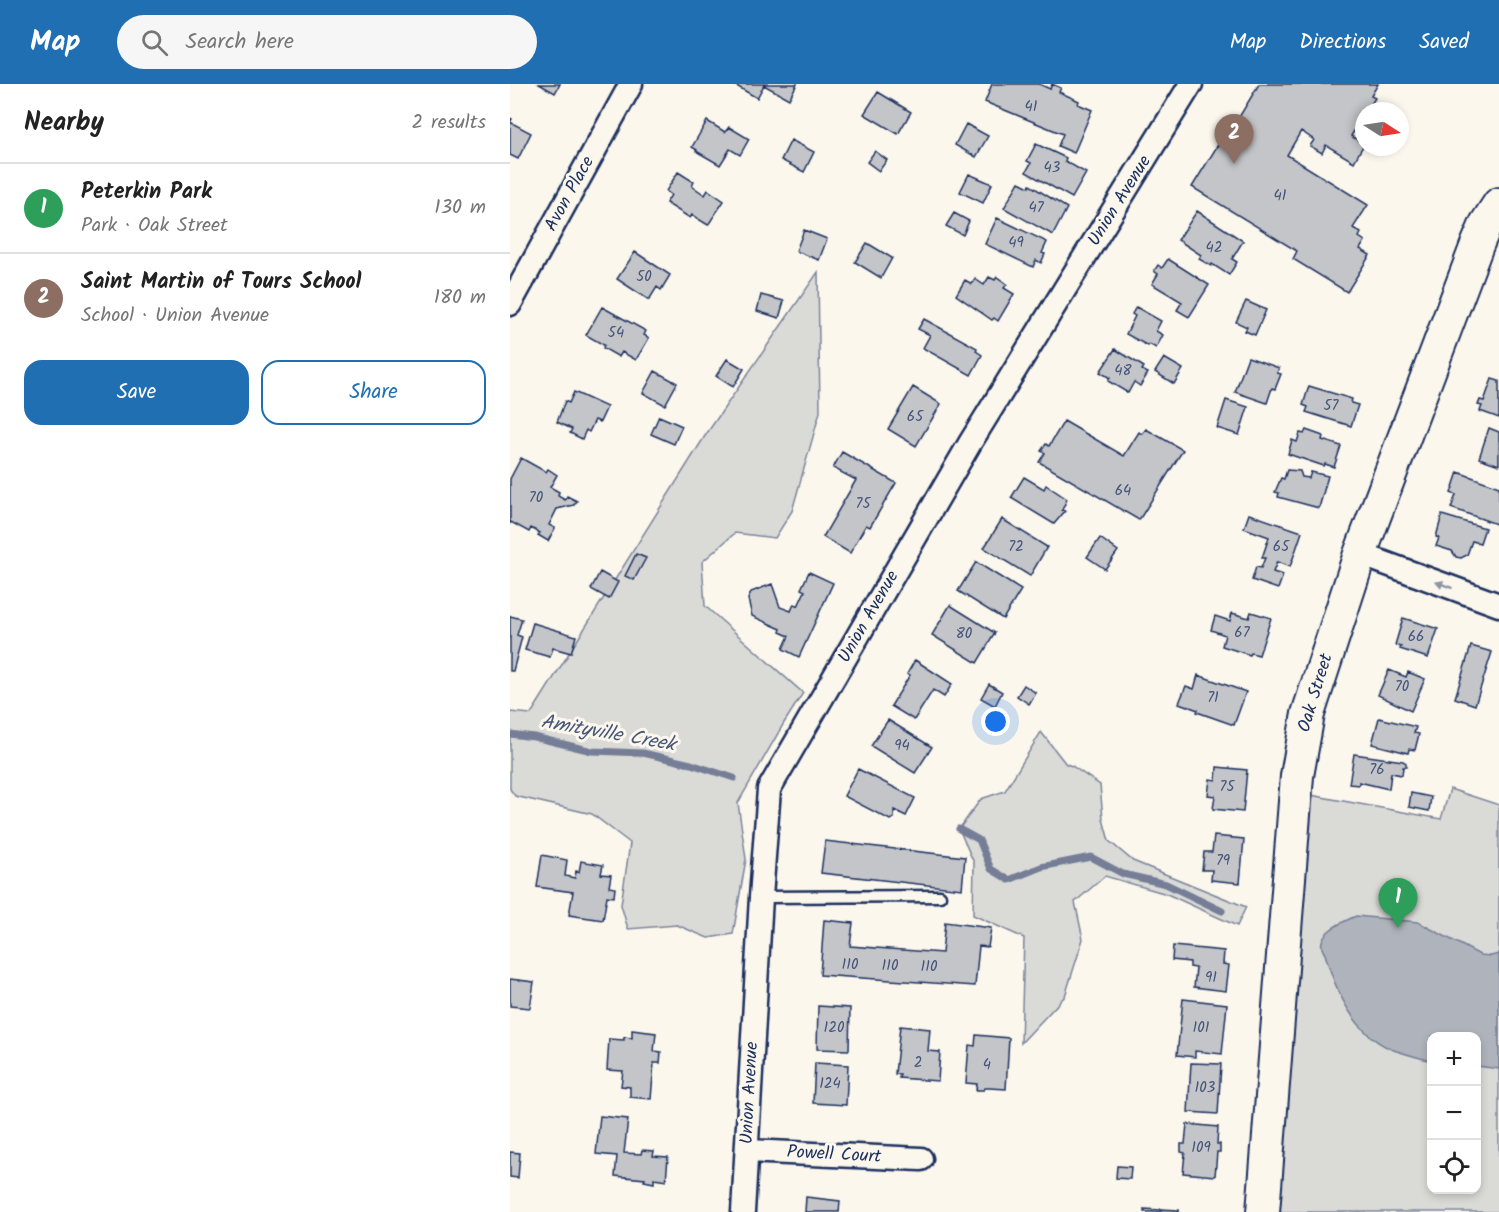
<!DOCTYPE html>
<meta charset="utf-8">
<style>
body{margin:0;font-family:Kalam,sans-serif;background:#f6f6f6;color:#222}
.controls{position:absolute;right:18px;bottom:18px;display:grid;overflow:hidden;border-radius:12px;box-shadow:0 3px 9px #0003}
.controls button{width:54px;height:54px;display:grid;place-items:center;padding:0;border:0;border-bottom:2px solid #e0e0e0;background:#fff;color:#222;font:30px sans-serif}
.compass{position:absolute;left:845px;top:18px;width:54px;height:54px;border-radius:50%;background:#fff;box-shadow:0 3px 9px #0003;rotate:102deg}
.you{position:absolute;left:486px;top:638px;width:21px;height:21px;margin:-15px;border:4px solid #fff;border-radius:50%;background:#1a73e8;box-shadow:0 0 0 9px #1a73e833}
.badge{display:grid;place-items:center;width:39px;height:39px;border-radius:50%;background:#1f6fb2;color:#fff;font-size:20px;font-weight:700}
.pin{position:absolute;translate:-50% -50px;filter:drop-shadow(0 2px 3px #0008)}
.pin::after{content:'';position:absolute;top:32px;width:21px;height:18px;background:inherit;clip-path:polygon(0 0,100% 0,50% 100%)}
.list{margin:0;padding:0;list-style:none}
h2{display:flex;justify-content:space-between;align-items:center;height:78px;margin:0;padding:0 24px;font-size:26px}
h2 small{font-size:20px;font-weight:400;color:#767676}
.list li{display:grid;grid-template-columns:39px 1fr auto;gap:18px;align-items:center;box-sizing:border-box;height:90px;padding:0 24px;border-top:2px solid #e0e0e0}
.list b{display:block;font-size:22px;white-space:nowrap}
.list p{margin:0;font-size:20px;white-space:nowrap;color:#767676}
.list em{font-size:20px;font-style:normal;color:#767676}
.actions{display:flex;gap:12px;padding:18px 24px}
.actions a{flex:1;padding:14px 0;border:2px solid #1f6fb2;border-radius:18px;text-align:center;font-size:21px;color:#1f6fb2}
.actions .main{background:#1f6fb2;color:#fff}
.icon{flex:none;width:33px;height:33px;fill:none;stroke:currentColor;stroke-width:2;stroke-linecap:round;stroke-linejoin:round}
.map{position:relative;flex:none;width:989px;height:1128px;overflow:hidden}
header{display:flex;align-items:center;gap:36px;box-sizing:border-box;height:84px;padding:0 30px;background:#1f6fb2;color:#fff}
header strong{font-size:28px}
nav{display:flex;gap:33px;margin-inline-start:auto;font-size:21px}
.search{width:420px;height:54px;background:#f6f6f6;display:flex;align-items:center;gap:15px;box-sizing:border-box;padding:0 21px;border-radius:33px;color:#767676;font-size:22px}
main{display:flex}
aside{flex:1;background:#fff}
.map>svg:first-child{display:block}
.green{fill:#dadad7;stroke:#7a849a;stroke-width:1.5;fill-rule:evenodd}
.water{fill:#afb3bb;stroke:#747e96;stroke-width:1.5}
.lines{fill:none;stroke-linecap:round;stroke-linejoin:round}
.stream{stroke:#747e96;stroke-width:7}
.building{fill:#c3c5c9;stroke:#1b2f5e;stroke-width:1.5}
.service-casing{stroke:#1b2f5e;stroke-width:15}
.minor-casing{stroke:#1b2f5e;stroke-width:27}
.secondary-casing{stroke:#1b2f5e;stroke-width:36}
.service{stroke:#fbf7ec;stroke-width:10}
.minor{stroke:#fbf7ec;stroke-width:22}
.secondary{stroke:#fbf7ec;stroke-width:32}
.oneway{fill:#8b93a5}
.labels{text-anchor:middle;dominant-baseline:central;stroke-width:6;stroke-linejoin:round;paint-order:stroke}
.number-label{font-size:15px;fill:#455479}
.street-label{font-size:18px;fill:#1b2f5e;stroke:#fbf7ec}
.water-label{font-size:20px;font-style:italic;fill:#47577a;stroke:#fbf7ec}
</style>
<header>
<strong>Map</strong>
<div class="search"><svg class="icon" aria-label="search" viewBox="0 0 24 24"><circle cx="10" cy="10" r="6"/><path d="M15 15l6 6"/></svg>Search here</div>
<nav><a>Map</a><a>Directions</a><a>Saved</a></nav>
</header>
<main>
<aside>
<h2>Nearby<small>2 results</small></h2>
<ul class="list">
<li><span class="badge" style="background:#2e9e5b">1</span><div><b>Peterkin Park</b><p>Park · Oak Street</p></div><em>130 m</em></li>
<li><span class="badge" style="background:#8d6e63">2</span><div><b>Saint Martin of Tours School</b><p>School · Union Avenue</p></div><em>180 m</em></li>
</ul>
<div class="actions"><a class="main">Save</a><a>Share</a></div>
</aside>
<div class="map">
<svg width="989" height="1128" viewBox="0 0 989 1128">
<rect width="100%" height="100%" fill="#fbf7ec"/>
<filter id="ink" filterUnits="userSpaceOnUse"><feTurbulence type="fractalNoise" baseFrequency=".0167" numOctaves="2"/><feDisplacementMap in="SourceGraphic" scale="12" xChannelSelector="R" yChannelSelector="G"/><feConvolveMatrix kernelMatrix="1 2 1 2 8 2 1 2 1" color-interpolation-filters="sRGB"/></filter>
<g filter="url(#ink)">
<path class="green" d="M308,188l2,140 -28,99 -17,27 -40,-5 -33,29 3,44 98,87 -19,30 -46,80 8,56 -13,75 -25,4 -31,-13 -49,4 -7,-24 9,-62 -38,-29 -77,-18 -5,-7v-77l21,2 174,-278z
M531,648l25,32 6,2 28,19 3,34 6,22 24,20 113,46 -9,19 -70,-32 -62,-18 -30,26 8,37 -18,57 -44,47 3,-105 -51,-23 1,-52 -15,-34 22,-30 24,-8z
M940,705l49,16v407h-219l25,-418 136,25zM922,952h44v154h-44z"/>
<path class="water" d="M846,832l62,6 62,33 11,1 8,-2v115l-22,-3 -1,-30h-44l-1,25c-13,-4 -27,-7 -40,-12 -38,-16 -56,-60 -66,-95 -14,-20 18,-32 31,-38z"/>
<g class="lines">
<path class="stream" d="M0,650l24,3 58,14 51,2 48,11 43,14
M449,745l20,11 12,29 18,11 32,-13 50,-10 32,17 43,10 56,27"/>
</g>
<path class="building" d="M29,0h21l-5,9z
M223,0h64l-8,15 -25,-14 -7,13z
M482,0h47l11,5 2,-5 9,4 -2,4 20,9 -1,3 14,6 -18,43 -16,-7 5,-12 -78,-32z
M749,0h119l-7,12 4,2 -8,13h-3v4l-13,21 13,8 -10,18 -28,-17 -4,8 -12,-7 4,-6 -13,-9 -14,24 81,50 -15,23 8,5 -2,4 6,4 -5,8 10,6 -23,37 -54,-33 4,-8 -105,-64 40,-65 3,2z
M368,8l33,20 -13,22 -34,-20z
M0,34l2,1 -2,3 21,11 -13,26 -8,-4z
M197,37l18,11 4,-5 20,12 -9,16 -10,-6 -10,16 -24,-14 1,-1 -5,-3z
M456,40l22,12 -12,21 -21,-12z
M281,56l23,12 -10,20 -23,-12z
M526,60l30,14 -1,3 21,12 -14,25 -46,-26 5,-9 -4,-2z
M365,67l12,9 -8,11 -12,-9z
M168,88l16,10 -2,4 13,9 3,-5 16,11 -16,24 -16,-10 -2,3 -24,-15 5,-8 -5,-4z
M459,90l23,10 -9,19 -23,-11z
M509,98l10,5 1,-2 37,23 -14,27 -49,-27z
M687,127l46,30 -11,18 5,3 -8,13 -17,-11 -1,2 -12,-7 2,-4 -23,-15z
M444,129l15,8 -6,14 -17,-9z
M487,134l50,24 -5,11 3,1 -4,9 -5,-3 -3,7 -48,-23z
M294,146l23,9 -8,21 -23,-9z
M357,159l25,15 -11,20 -26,-16z
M125,168l35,23 -9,15 -4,-3 -8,13 -32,-21z
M658,175l41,26 -20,32 -12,-7 5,-8 -30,-18 6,-10 -4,-3 4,-6 4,3z
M479,193l6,3 2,-3 10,7 -3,4 10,6 -16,27 -4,-3 -2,2 -36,-25 9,-15 7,4 3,-5 9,6z
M251,211l23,6 -5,17 -22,-7z
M736,217l20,9 -11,25 -10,-4 2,-4 -11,-5z
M92,223l44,24 -2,4 5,3 -13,22 -14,-8 -3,5 -16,-9 1,-3 -18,-10z
M626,223l25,14 -5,10 7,4 -7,13 -7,-4 -1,2 -22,-12 9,-18 -3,-2z
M414,235l53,29 -1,3 6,4 -11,20 -48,-27 7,-13 -12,-6z
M605,265l29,18 -2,3 6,3 -8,13 -6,-4 -6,11 -20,-12 2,-3 -10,-6z
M738,273l31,11 -2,5 4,1 -6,15 -3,-1 -5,15 -32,-11z
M654,274l19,11 -9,15 -19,-12z
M217,275l17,10 -11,18 -17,-11z
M145,287l22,12 -12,22 -22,-12z
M982,295l7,2v37l-19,-7 2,-5 -4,-1 2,-5 4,1z
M799,302l43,13 -1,4 7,2 -7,21 -45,-14 2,-5 -5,-2z
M403,303l28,17 -25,42 -28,-17z
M64,308l33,15 -7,15 -5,-2 -6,12 -3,-2 -4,9 -12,-6 2,-4 -15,-7 8,-21 4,2z
M716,316l22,7 -9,28 -22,-7z
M149,332l23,10 -8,18 -23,-10z
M554,337l60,35 15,-24 3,2 4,-5 37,21 -44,70 -100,-58 6,-9 -4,-2 5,-7 3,2z
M979,344l10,4v33l-20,-7z
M796,346l17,6 -1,4 19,6 -7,21 -9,-3 -1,2 -36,-12 4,-14 5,2 3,-9 4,1z
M332,368l54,31 -26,44 -4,-2 -16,28 -27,-16 33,-57 -23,-12z
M11,374l25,14 2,-3 9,6 -7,12 9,5 -1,4 7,4 2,-4 10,5 -3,4 -17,4 -8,16 6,3 -7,13 -10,-6 2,-2 -9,-5 -2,4 -18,-10 -1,2v-45z
M777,386l13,1 2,6 7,1 2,-6 17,4 -9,32 -41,-11 1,-4 -4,-1 6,-14 3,1z
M948,388l41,15v38l-48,-17 5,-13 -5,-2z
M514,393l20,12 2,-4 21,14 -5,11 3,1 -11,13 -43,-26z
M739,430l53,18 -12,35 -13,-5 -4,10 10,3 -5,14 -26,-9 4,-13 5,1 4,-10h-3l7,-21 -25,-9z
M932,431l43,13 -5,15 -8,-2 -5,14 -6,3 -5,-1 -4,-6 -16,-5 3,-8 -3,-1z
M492,435l45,28 -17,29 -46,-28z
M590,454l18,13 -13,18 -18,-12z
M126,470l10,4 -12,22 -9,-4z
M466,478l45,28 -18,29 -45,-28z
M90,488l18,10 -9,17 -18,-10z
M299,488l24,11 -34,74 -16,-8 6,-13 -9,-4 1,-3 -29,-13 -4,-17 3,-7 21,-8 8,23 11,4 3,-7 4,2 7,-15 -4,-2z
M440,521l45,28 -18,30 -45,-28z
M741,528l20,6 -12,37 -8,-2 -1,2 -28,-9 3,-11 -14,-5 4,-14 15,5 2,-8 17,5z
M0,532l12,3 -5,16 5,2 -9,34h-3z
M893,534l35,11 -10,29 -28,-9 1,-2 -6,-2z
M23,539l43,13 -5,17 -18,-5 -3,9 -25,-7z
M961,562l21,6 -17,53 -20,-7z
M405,576l37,24 -8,13 -11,-7 -19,30 -23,-14 19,-31 -3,-1z
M879,586l17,7 2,-5 17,7 -14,32 -33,-16z
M688,591l48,17 -12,33 -37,-13 1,-2 -19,-7 7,-17 8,3z
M479,600l13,8 -7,14 -14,-8z
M514,601l12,8 -7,11 -12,-8z
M869,634l37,9 -2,6 5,1 -4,16 -6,-1 -1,4 -36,-9z
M378,636l44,27 -17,26 -44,-27z
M844,670l49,7 3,2v4h-3l-1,8 -11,-2 -2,16 -30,-7v3l-10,-1z
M707,683l30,3 -4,42 -30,-3 2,-13 -7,-1 2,-16 6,1z
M348,685l57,29 -9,18 -12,-6v8l-4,2 -46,-24z
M901,709l20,4 -2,14 -20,-4z
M704,752l30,3 -4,44 -29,-3 1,-10h-10l2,-18h8z
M315,757l140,16 -3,32 -141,-16z
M32,771l25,5 -2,16 10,2 1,-7 3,1 2,-11 22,4 -2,9 10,1 -2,12 6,1 -1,9 -7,-1 -4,24 -34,-5 4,-23 -36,-5z
M314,836l29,3 -3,23 92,7 3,-31 46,6 -3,19 -9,-1 -4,40 -155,-11z
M663,862l51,5 -1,13 6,1 -3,26 -32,-4 2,-19 -6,-1v-5l-18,-2z
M0,895l24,3 -4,26 -20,-2z
M673,915l44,5 -5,50 -27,-3v6l-18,-2z
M308,922l32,2 -1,42 -32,-1z
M390,942l30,3 -2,22 12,1 -2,29 -39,-3 1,-4h-5z
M122,946l24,3 -2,18 7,1 -1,11h-6l-3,36 -21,-2v-10l-9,-1 2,-15 -16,-1 2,-31 15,1v-3l8,1z
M466,951l33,3 -3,51 -16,-1h-5l-1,2h-8l1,-6 -11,-1 3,-38 6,1z
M305,979l33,2 -2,40 -33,-2z
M681,979l30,1 -3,50 -30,-2z
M90,1032l28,3 -4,34 17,1 1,-4 12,1 -1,5 15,1 -2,24 -12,-2v4l-10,-2 1,-2 -30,-3 2,-20 -21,-2z
M677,1040l31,3 -1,17h3v8h-3l-2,24 -32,-3 2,-20 -4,-1v-8h4z
M0,1068l10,1 -2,25 -8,-1z
M607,1082l14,1 -1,12 -14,-1z
M296,1113l34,4 -1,11h-34z
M634,1125l17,1v-1l18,1v2h-35z"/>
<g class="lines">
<g class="service-casing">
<path id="service" d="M251,813l179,-1"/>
</g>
<g class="minor-casing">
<path id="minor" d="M0,220l121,-220
M850,470l139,51
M237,1067l174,8
M233,1128l18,-315 8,-108 201,-346 221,-359"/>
</g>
<g class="secondary-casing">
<path id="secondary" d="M753,1128l34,-436 11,-62 52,-160 117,-309 9,-21 13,-20"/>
</g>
<use href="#service" class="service"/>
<use href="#minor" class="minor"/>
<use href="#secondary" class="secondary"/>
</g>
<defs><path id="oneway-solid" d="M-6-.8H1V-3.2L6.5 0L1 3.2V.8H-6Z" transform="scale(1.5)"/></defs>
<use class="oneway" href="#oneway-solid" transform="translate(934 501) rotate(-160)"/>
</g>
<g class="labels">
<g class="number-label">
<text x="521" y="23">41</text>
<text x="542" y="84">43</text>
<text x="770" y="112">41</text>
<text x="526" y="124">47</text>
<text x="506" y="159">49</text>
<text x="704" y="164">42</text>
<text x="134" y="193">50</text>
<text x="106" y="249">54</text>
<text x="613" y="287">48</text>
<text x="821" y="322">57</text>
<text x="405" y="333">65</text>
<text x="613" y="407">64</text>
<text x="26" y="414">70</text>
<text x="353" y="420">75</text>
<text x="506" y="463">72</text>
<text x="771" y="463">65</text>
<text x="732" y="549">67</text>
<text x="454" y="550">80</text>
<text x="906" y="553">66</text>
<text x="892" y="603">70</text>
<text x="703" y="614">71</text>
<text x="392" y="662">94</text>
<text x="867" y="686">76</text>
<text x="717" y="703">75</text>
<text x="713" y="777">79</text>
<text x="340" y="881">110</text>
<text x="380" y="882">110</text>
<text x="419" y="883">110</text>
<text x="701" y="894">91</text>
<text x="324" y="944">120</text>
<text x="691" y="944">101</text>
<text x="408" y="979">2</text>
<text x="477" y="981">4</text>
<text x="320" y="1000">124</text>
<text x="695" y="1004">103</text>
<text x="691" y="1064">109</text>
</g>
<g class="street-label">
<text transform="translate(60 110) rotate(-61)">Avon Place</text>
<text transform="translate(610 117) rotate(-58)">Union Avenue</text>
<text transform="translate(359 533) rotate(-60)">Union Avenue</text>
<text transform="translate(806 609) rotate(-73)">Oak Street</text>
<text transform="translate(240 1009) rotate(-87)">Union Avenue</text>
<text transform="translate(324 1071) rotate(3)">Powell Court</text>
</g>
<g class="water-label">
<text transform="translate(98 650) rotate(10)">Amityville Creek</text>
</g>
</g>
</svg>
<div class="controls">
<button>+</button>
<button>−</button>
<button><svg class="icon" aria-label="locate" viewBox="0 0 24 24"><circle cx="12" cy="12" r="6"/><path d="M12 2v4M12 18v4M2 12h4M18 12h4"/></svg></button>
</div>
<svg class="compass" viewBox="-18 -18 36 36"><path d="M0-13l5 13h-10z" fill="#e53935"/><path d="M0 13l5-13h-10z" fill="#767676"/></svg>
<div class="you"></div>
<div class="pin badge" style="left:888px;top:844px;background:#2e9e5b">1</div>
<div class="pin badge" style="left:724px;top:80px;background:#8d6e63">2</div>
</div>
</main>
